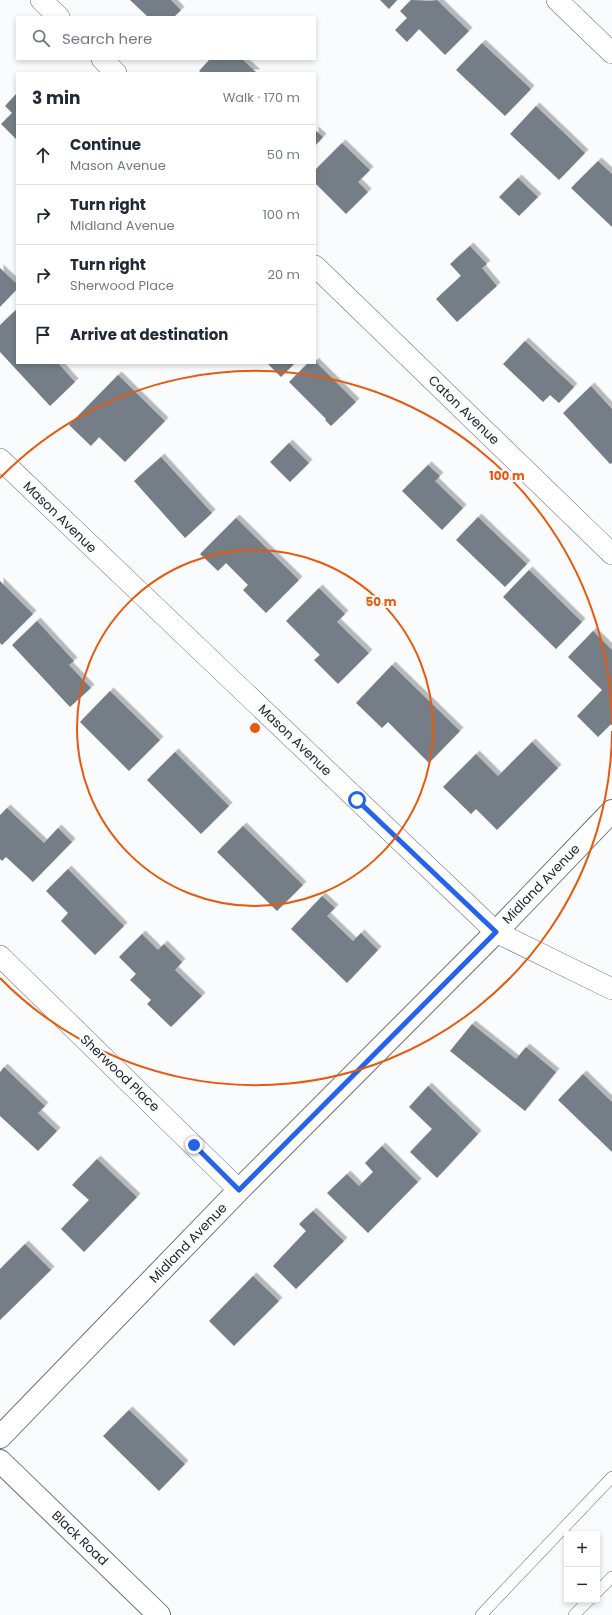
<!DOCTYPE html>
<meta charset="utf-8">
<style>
body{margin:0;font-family:Poppins,sans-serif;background:#f2f2f3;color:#1f2937}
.controls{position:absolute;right:12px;bottom:12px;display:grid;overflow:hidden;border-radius:0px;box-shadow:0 2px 6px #0003}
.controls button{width:36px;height:36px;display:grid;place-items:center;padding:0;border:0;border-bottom:1px solid #e0e1e3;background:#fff;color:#1f2937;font:20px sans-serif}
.stop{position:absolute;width:12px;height:12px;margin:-9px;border:3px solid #2563eb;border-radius:50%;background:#fff}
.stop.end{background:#2563eb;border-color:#fff;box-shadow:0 1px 4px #0008}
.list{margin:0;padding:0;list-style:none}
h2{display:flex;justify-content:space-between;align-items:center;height:52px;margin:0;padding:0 16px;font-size:17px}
h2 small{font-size:13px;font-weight:400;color:#747a83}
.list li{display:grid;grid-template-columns:26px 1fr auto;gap:12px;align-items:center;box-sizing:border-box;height:60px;padding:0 16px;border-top:1px solid #e0e1e3}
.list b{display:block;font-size:15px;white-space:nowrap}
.list p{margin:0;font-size:13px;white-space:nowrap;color:#747a83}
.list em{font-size:13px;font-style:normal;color:#747a83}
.icon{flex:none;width:22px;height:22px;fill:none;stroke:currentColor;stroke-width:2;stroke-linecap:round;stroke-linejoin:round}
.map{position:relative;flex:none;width:612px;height:1615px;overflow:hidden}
.search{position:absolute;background:#fff;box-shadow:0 2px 6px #0003;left:16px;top:16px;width:300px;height:44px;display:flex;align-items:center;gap:10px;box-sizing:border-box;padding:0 14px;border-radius:0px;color:#747a83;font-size:15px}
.panel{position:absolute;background:#fff;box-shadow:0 2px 6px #0003;left:16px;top:72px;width:300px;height:292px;border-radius:0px}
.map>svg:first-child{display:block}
.building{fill:#757d86;filter:url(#shadow)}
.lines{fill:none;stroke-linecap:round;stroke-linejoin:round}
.lane-casing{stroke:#69717a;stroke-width:12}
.street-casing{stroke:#69717a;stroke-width:22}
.secondary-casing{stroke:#69717a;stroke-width:24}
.lane{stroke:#fff;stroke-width:11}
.street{stroke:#fff;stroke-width:21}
.secondary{stroke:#fff;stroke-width:22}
.route{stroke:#2563eb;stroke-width:5}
.ring{fill:none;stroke:#e8590c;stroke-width:2}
.labels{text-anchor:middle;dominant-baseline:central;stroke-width:4;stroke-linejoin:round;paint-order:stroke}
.street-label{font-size:13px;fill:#23262a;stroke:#fafbfd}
.centre{fill:#e8590c;stroke:#fafbfd;stroke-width:2}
.ring-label{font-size:12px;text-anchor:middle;font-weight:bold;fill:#e8590c;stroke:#fafbfd;stroke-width:4;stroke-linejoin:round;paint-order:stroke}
</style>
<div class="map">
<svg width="612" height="1615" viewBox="0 0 612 1615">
<defs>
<filter id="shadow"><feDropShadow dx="3.5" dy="-3.5" stdDeviation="0" flood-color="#0004"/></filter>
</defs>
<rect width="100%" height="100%" fill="#fafbfd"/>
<path class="building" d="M130,0h41l10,10 -7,7h-26z
M380,0h17l-8,9z
M411,0l20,1 6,-1 32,31 -24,24 -26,-26 -12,13 -12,-12 12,-12 -7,-7z
M482,43l49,46 -26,27 -49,-46z
M210,59h32l15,14h-55l-3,-2z
M17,93v47l-16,-16 11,-11 -7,-7z
M536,106l49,47 -26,27 -49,-46z
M315,130l8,7 -8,9z
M342,143l28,27 -12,12 10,10 -22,22 -31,-31v-13z
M598,161l14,13v53l-41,-39z
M518,178l20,19 -19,19 -20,-19z
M470,246l17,18 -5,4 15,18 -40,36 -21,-23 25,-23 -11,-12z
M0,268l17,16v5l-17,18z
M17,309v54h41l17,19 -25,24 -50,-54v-27z
M525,341l49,46 -15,16 -9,-8 -7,7 -40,-38z
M315,361l41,41 -25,24 -6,-6 1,-1 -37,-37 19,-19h7z
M267,363h28l-14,14z
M118,375l47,46 -40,41 -26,-25 -8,9 -22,-21z
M591,386l21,23v54l-2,1 -47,-51z
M289,443l20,20 -19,19 -20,-20z
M161,457l51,56 -27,25 -51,-57z
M428,465l12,11 -5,5 28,27 -21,22 -40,-39z
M478,517l49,47 -22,23 -49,-47z
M236,518l63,62 -33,33 -23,-23 5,-5 -22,-22 -8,8 -18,-17z
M529,570l53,52 -26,27 -53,-52z
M0,581l33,33 -31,31 -2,-2z
M319,588l26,26 -8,8 32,31 -31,31 -24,-24 6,-5 -34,-34z
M37,621l37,40 -5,4 22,23 -21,19 -58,-62z
M593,631l19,19v73l-14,14 -21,-21 25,-26 -34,-33z
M392,665l68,66 -31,32 -41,-41 -6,6 -26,-25z
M110,691l50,49 -31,31 -49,-49z
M532,742l26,26 -61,62 -21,-21 -5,5 -28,-27 33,-33 22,22z
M175,752l54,54 -28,28 -54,-54z
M7,808l37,35 14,-15 14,14 -39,40 -27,-25 -4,4 -2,-2v-44z
M243,826l60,59 -26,26 -60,-59z
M68,869l56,57 -29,29 -34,-34 7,-8 -22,-22z
M322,896l13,12 -8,8 26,25 8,-8 17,17 -31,33 -56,-54z
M142,934l16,16 6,-6 18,18 -7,8 27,26 -31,31 -24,-23 4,-4 -21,-20 6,-6 -17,-17z
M472,1024l44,35 10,-12 30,25 -31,39 -75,-60z
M4,1067l41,39 -7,7 19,18 -19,20 -38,-35v-44z
M583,1074l29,28v50l-54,-52z
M428,1086l50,48 -41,44 -27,-26 22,-23 -23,-22z
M382,1146l36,36 -50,51 -41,-40 20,-19 12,12 14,-14 -8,-9z
M97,1159l40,38 -53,55 -23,-23 28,-29 -17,-15z
M313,1211l31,30 -48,48 -23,-23 33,-35 -7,-7z
M25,1244l26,26 -51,50v-51z
M253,1276l26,25 -45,45 -25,-25z
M129,1410l56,54 -26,27 -56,-55z"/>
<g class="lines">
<g class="lane-casing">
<path id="lane" d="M597,1592l15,-15
M481,1615l131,-138
M574,1615l15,-15"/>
</g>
<g class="street-casing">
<path id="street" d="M41,0l18,17
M557,0l55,53
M102,59l14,14
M315,266l297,288
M0,459l496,473 116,57
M0,956l239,234"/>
</g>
<g class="secondary-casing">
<path id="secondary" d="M0,1437l239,-247 257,-258 116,-121
M0,1461l159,154"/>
</g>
<use href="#lane" class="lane"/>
<use href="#street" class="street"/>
<use href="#secondary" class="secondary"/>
</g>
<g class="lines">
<path class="route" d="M194,1145l45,45 257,-258 -139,-132"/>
</g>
<g class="ring">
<circle cx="255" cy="728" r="178"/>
<path d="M612 731A357 357 0 0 1 0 978M0 478A357 357 0 0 1 612 725"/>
</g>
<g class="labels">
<g class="street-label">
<text transform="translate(464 410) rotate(44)">Caton Avenue</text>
<text transform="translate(60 517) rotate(44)">Mason Avenue</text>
<text transform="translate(295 740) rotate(44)">Mason Avenue</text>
<text transform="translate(541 884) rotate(-46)">Midland Avenue</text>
<text transform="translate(120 1073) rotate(44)">Sherwood Place</text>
<text transform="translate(188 1243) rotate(-46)">Midland Avenue</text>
<text transform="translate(80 1538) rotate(44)">Black Road</text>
</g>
</g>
<circle cx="255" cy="728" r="6" class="centre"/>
<g class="ring-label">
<text x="507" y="480">100 m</text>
<text x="381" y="606">50 m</text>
</g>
</svg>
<div class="controls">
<button>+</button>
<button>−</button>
</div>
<div class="stop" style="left:357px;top:800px"></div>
<div class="stop end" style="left:194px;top:1145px"></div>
<div class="search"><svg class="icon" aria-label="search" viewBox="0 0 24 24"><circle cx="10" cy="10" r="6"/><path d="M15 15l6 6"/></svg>Search here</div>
<section class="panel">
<h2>3 min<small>Walk · 170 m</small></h2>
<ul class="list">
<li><svg class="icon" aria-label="ahead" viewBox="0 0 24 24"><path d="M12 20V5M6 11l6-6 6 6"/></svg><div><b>Continue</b><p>Mason Avenue</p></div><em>50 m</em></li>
<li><svg class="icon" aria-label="right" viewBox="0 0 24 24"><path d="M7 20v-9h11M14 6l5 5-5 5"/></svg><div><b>Turn right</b><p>Midland Avenue</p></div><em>100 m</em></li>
<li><svg class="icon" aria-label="right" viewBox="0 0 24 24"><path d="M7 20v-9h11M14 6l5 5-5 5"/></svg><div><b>Turn right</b><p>Sherwood Place</p></div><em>20 m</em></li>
<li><svg class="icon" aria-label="arrive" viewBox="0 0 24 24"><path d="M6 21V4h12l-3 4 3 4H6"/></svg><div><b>Arrive at destination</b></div></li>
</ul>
</section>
</div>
